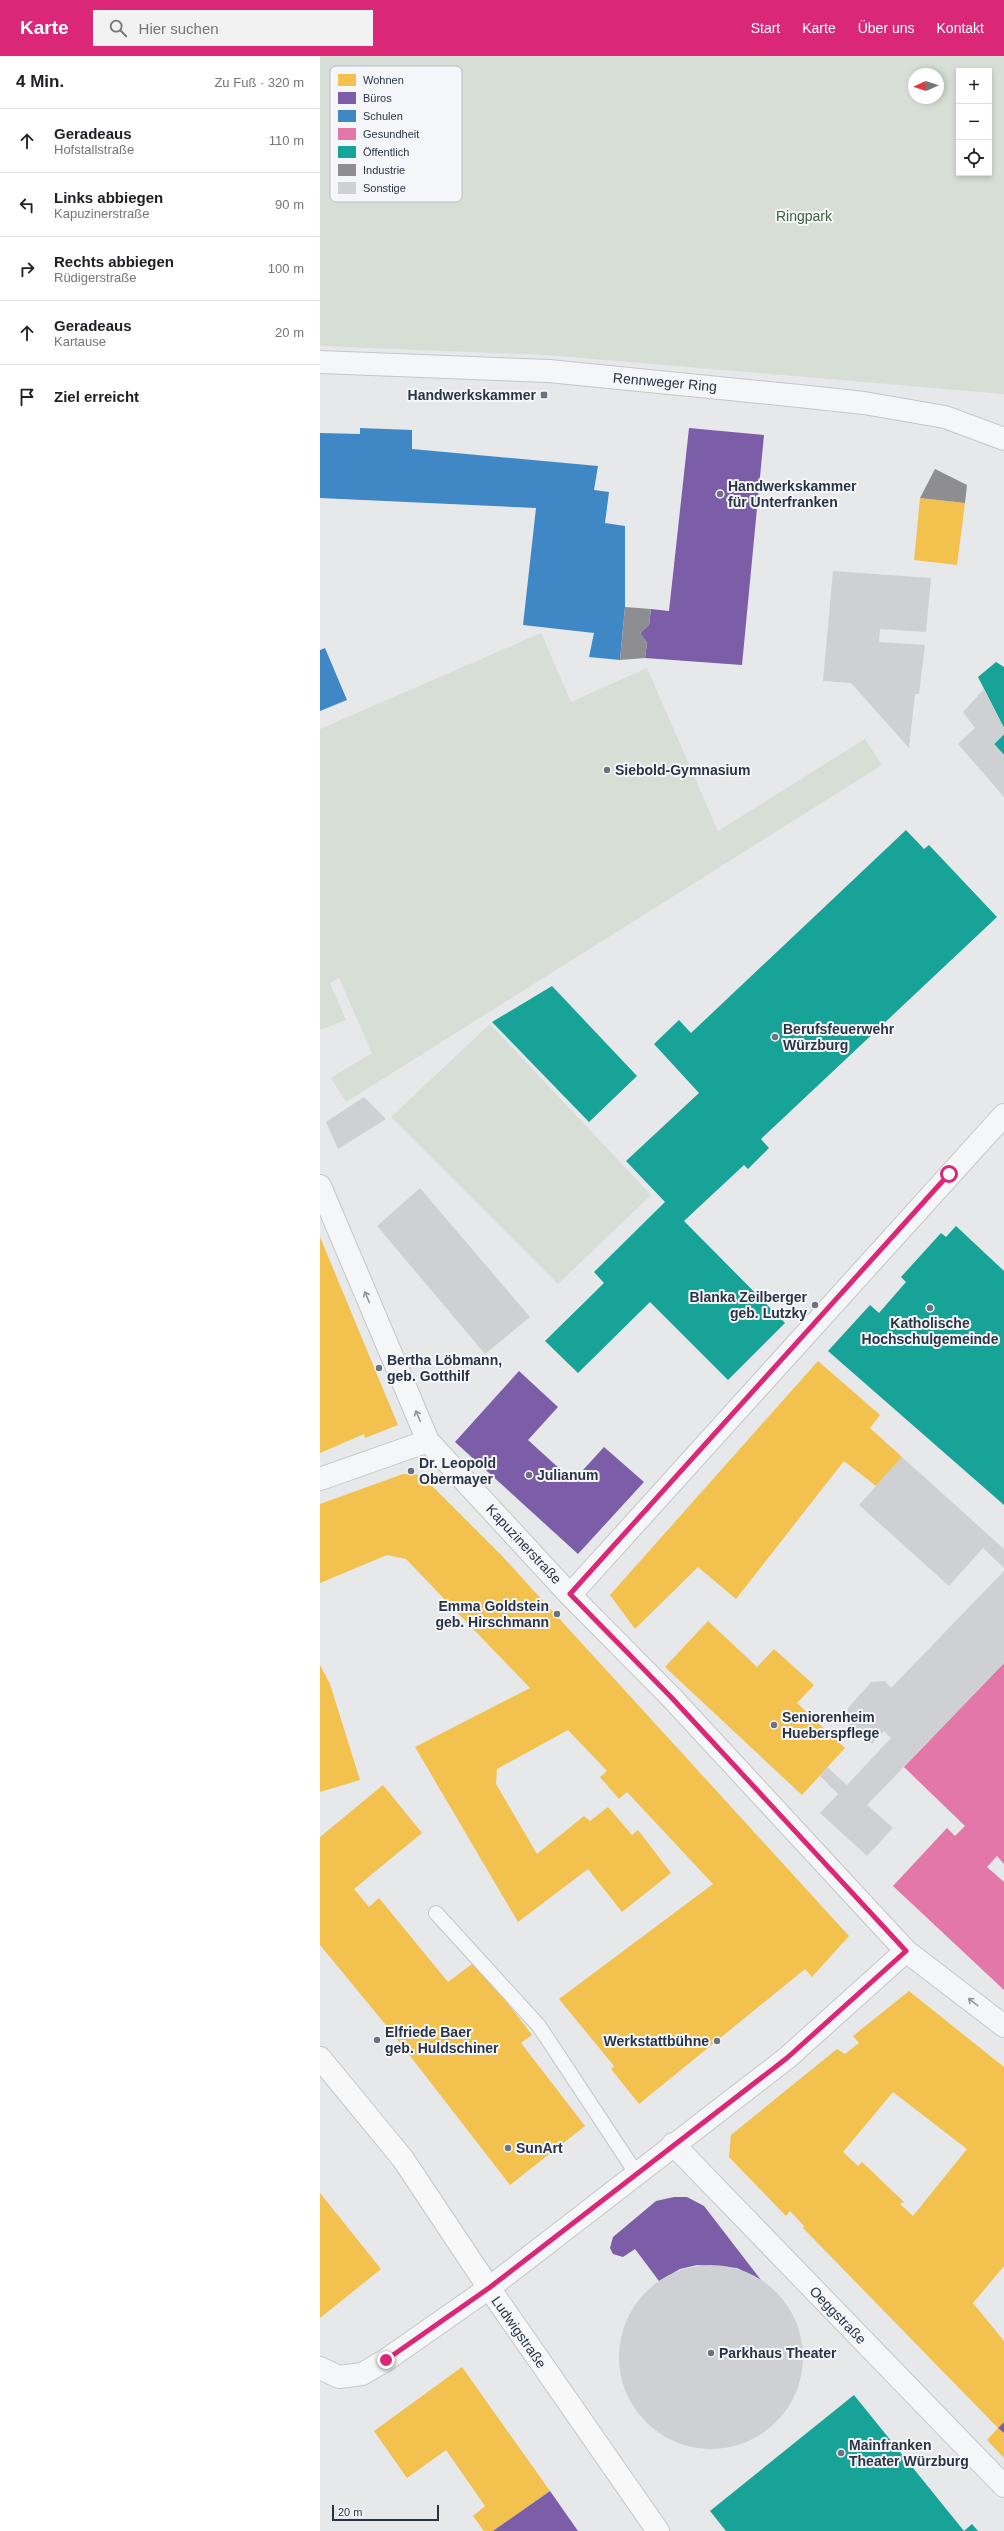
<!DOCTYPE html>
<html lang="de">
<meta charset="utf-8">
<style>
body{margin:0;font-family:Helvetica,sans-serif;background:#f2f2f2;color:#202124}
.controls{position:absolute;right:12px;top:12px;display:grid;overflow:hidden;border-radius:0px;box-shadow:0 2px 6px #0003}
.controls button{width:36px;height:36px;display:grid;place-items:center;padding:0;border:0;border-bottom:1px solid #e0e0e0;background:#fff;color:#202124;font:20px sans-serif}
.compass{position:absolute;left:588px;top:12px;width:36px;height:36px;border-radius:50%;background:#fff;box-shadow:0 2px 6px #0003;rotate:267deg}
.scale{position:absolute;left:12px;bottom:10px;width:107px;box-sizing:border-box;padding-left:4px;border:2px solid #2b3445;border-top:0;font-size:11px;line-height:14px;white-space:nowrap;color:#2b3445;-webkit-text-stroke:3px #f4f6f9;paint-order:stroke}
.stop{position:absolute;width:12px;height:12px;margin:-9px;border:3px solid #db2777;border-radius:50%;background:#fff}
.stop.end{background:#db2777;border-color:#fff;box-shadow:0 1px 4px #0008}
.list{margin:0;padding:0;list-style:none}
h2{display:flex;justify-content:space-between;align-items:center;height:52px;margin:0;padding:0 16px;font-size:17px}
h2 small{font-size:13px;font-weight:400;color:#757577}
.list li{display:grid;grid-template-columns:26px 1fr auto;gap:12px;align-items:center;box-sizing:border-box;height:64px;padding:0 16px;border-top:1px solid #e0e0e0}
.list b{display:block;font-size:15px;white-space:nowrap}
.list p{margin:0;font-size:13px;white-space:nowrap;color:#757577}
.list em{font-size:13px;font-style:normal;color:#757577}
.icon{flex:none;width:22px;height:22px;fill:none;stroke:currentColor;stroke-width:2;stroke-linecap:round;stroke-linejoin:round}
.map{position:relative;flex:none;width:684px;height:2475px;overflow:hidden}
header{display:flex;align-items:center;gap:24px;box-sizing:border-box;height:56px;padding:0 20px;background:#db2777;color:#fff}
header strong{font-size:19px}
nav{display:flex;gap:22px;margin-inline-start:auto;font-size:14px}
.search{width:280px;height:36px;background:#f2f2f2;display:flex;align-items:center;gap:10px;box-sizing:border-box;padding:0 14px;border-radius:0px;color:#757577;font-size:15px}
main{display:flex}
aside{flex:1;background:#fff}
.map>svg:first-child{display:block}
.green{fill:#d6ded6;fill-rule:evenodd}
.homes{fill:#f2c14e;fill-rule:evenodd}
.offices{fill:#7b5ea7}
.schools{fill:#3f88c5}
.health{fill:#e377a8}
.public{fill:#17a398}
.industry{fill:#8d8d92}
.building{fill:#ced0d3}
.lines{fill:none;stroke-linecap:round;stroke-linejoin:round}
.lane-casing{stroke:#c4c6c8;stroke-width:16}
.street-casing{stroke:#c4c6c8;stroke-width:24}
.secondary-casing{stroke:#c4c6c8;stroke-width:24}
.lane{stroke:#f5f6f7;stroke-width:14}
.street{stroke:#f5f6f7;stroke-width:22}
.secondary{stroke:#f8f8f8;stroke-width:22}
.oneway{stroke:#90959e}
.route{stroke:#db2777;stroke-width:5}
.poi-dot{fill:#6c737f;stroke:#f4f6f9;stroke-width:1.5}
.labels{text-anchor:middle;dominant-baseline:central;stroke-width:4;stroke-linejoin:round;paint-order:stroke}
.park-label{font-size:14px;fill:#3f6138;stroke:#f4f6f9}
.street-label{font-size:14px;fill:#2b3445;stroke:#f4f6f9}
.poi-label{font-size:14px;font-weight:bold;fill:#2b3445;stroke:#f4f6f9;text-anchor:start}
.key{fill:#f4f6f9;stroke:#b8bcc3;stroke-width:1}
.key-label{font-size:11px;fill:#2b3445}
</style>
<header>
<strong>Karte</strong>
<div class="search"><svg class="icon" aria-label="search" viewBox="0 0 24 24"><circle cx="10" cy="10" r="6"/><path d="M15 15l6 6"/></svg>Hier suchen</div>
<nav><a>Start</a><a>Karte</a><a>Über uns</a><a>Kontakt</a></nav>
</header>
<main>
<aside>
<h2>4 Min.<small>Zu Fuß · 320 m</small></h2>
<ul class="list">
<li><svg class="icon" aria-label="ahead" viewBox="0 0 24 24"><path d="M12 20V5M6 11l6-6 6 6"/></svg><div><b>Geradeaus</b><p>Hofstallstraße</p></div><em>110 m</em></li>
<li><svg class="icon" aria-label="left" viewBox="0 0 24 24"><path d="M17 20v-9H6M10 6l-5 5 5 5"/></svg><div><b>Links abbiegen</b><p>Kapuzinerstraße</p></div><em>90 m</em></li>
<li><svg class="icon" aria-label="right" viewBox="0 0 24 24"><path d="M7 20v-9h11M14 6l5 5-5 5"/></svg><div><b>Rechts abbiegen</b><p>Rüdigerstraße</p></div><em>100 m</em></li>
<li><svg class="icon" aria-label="ahead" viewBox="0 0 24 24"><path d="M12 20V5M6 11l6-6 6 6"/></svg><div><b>Geradeaus</b><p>Kartause</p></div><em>20 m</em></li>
<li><svg class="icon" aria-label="arrive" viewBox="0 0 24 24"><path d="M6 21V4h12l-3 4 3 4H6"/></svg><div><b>Ziel erreicht</b></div></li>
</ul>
</aside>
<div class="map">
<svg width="684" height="2475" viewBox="0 0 684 2475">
<rect width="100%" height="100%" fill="#e6e8ea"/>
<path class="green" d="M0,0h684v338l-457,-39 -227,-9zM639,15h30v102h-30zM594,18h24v24h-24z
M221,577l30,69 76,-34 71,163 147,-92 17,26 -536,337 -15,-24 41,-25 -33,-75 -9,5 16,37 -26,10v-301z
M170,968l161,171 -93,89 -167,-167z"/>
<path class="homes" d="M600,442l45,5 -8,62 -43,-5z
M0,1181l78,188 -33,13 -1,-4 -44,19z
M498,1305l62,54 -10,13 32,29 -26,29 -32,-25 -108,138 -38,-32 -63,62 -25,-34z
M83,1418l18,1 82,82 346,379 -37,41 -7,-8 -166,135 -28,-35 3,-3 -55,-67 154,-115 -86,-92 -8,7 -19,-22 7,-6 -39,-41 -71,39 -1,15 41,70 47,-38 6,5 18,-14 24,28 6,-5 33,43 -49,39 -34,-43 -70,53 -103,-175 115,-59 -124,-129 -19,-4 -67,28v-79z
M388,1565l49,46 17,-18 40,36 -17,18 48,45 -43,47 -137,-128z
M0,1609l10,19 30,96 -40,12z
M63,1729l39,48 -68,56 15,18 10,-9 69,84 28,-21 56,74 -11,8 64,83 -75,59 -120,-155 -70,-85v-108z
M589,1935l95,76v199l-31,37 31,38v81l-6,6 -195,-200 1,-2 -14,-15 -4,5 -57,-59 2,-22 106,-86 8,5 14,-11 -6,-7zM573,2036l74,57 -54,67 -13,-12 4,-2 -42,-40 -4,4 -15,-14z
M0,2137l61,76 -61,49z
M142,2311l88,124 -57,40h-9l-11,-15 12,-10 -39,-56 -39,28 -33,-47z
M678,2372l6,5v25l-17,-18z"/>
<path class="offices" d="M369,372l75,7 -22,230 -97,-7 2,-15 -7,-10 9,-8 2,-16 18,2z
M199,1315l39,36 -30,33 45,41 31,-34 40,35 -66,72 -123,-112z
M354,2141h13l17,9 57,74 -24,-12 -40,-3 -17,4 -21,12 -24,-32 -12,8 -10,-3 -3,-6 3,-11 43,-36z
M684,2366v11l-6,-5z
M230,2435l28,40h-85z"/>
<path class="schools" d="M40,372l52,2v19l186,17 -4,24 15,2 -4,31 20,3v81l-5,53 -31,-3 5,-24 -71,-8 13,-117 -216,-10v-65l40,1z
M5,592l22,52 -27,11v-61z"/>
<path class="health" d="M684,1607v201l-7,-8 -10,11 17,15v108l-111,-104 54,-58 8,8 10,-10 -61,-59z"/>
<path class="public" d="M676,606l8,5v61l-26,-51z
M684,678v21l-10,-11z
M586,774l18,19 5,-4 68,72 -236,222 8,9 -21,21 -4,-4 -60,56 101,102 -57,57 -78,-78 -72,71 -33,-32 59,-58 -10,-11 71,-70 -39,-41 73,-68 -45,-49 25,-24 12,13z
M232,930l85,90 -48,46 -97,-100z
M636,1170l48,45v234l-176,-154 42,-46 9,8 27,-31 -5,-5 40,-44 5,4z
M534,2339l110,136h-238l-16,-20z
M652,2468l6,7h-14z"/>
<path class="industry" d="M615,413l32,16 -2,18 -45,-5z
M305,551l26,2 -2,16 -9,8 7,10 -2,15 -25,2z"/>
<path class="building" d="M513,515l98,7 -5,54 -46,-3 -1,13 46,3 -6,49h-4l-6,54 -58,-65 -28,-2z
M664,633l20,39v6l-10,10 10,11v42l-46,-53 17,-16 -12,-16z
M44,1041l22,22 -48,30 -12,-27z
M100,1132l110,129 -45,37 -108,-128z
M582,1401l102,92v19l-21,-20 -34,38 -90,-81z
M684,1515v92l-137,142 26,23 -26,28 -47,-43 18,-19 -18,-18 7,-9 20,18 44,-47 -7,-7 -12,13 -24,-22v-14l23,-26 14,-1 6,7z
M299 2301a92 92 0 1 1 184 0a92 92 0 1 1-184 0Z"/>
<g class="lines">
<g class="lane-casing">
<path id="lane" d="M116,1857l103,113 97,147"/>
</g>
<g class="street-casing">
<path id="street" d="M0,306l229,9 250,25 65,7 81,14 59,22
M0,1130l108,255 142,154 101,102 235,254 98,75
M0,1423l108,-38
M250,1539l434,-480
M353,2088l331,342
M0,2312l19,9 23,-3 24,-14 103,-72 298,-230 119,-107"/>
</g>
<g class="secondary-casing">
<path id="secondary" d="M0,2002l83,101 86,129 169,243"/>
</g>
<use href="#lane" class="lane"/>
<use href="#street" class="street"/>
<use href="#secondary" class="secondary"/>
</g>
<defs><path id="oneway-shaft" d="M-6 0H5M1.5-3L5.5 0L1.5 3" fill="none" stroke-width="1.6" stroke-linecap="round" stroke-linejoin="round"/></defs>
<g class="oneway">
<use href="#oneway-shaft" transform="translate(47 1241) rotate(-113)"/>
<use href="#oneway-shaft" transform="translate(98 1360) rotate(-113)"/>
<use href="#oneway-shaft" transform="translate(653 1946) rotate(-142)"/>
</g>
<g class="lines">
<path class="route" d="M66,2304l103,-72 298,-230 119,-107 -235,-254 -101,-103 379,-420"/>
</g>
<g class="poi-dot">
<rect x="220" y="335" width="8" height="8" rx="2"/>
<circle cx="400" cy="438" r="4"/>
<circle cx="287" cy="714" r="4"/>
<circle cx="455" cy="981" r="4"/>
<circle cx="495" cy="1249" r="4"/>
<circle cx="610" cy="1252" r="4"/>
<circle cx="59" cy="1312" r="4"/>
<circle cx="91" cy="1415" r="4"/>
<circle cx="209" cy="1419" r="4"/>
<circle cx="237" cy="1558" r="4"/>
<circle cx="454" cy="1669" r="4"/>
<circle cx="57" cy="1984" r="4"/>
<circle cx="397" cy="1985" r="4"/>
<circle cx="188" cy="2092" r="4"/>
<circle cx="391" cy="2297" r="4"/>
<circle cx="521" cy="2397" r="4"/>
</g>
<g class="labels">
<g class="park-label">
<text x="484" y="160">Ringpark</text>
</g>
<g class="street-label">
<text transform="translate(345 326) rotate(5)">Rennweger Ring</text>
<text transform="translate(204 1488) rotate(47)">Kapuzinerstraße</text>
<text transform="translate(518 2259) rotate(46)">Oeggstraße</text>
<text transform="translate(199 2276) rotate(55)">Ludwigstraße</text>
</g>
<g class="poi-label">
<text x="216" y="339" text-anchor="end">Handwerkskammer</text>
<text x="408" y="430">Handwerkskammer<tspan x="408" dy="16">für Unterfranken</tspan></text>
<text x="295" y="714">Siebold-Gymnasium</text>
<text x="463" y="973">Berufsfeuerwehr<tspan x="463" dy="16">Würzburg</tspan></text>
<text x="487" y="1241" text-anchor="end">Blanka Zeilberger<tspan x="487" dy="16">geb. Lutzky</tspan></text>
<text x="610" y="1267" text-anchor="middle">Katholische<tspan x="610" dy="16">Hochschulgemeinde</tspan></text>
<text x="67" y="1304">Bertha Löbmann,<tspan x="67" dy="16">geb. Gotthilf</tspan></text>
<text x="99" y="1407">Dr. Leopold<tspan x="99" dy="16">Obermayer</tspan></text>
<text x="217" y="1419">Julianum</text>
<text x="229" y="1550" text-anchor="end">Emma Goldstein<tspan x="229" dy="16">geb. Hirschmann</tspan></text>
<text x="462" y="1661">Seniorenheim<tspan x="462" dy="16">Hueberspflege</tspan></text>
<text x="65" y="1976">Elfriede Baer<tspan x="65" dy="16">geb. Huldschiner</tspan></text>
<text x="389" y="1985" text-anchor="end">Werkstattbühne</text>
<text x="196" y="2092">SunArt</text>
<text x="399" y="2297">Parkhaus Theater</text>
<text x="529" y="2389">Mainfranken<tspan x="529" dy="16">Theater Würzburg</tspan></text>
</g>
</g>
<rect x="10" y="10" width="132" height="136" rx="6" class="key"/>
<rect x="18" y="18" width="18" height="12" fill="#f2c14e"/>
<rect x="18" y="36" width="18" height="12" fill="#7b5ea7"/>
<rect x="18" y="54" width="18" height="12" fill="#3f88c5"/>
<rect x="18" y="72" width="18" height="12" fill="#e377a8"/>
<rect x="18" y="90" width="18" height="12" fill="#17a398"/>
<rect x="18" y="108" width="18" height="12" fill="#8d8d92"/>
<rect x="18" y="126" width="18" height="12" fill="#ced0d3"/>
<g class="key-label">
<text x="43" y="28">Wohnen</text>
<text x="43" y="46">Büros</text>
<text x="43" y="64">Schulen</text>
<text x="43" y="82">Gesundheit</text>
<text x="43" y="100">Öffentlich</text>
<text x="43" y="118">Industrie</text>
<text x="43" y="136">Sonstige</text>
</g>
</svg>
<div class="controls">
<button>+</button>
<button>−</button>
<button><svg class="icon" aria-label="locate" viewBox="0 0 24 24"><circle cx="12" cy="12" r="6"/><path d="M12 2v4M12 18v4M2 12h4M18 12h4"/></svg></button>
</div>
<svg class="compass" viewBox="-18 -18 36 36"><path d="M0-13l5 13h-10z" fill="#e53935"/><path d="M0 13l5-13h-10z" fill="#757577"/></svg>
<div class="scale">20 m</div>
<div class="stop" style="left:629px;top:1118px"></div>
<div class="stop end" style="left:66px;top:2304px"></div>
</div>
</main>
